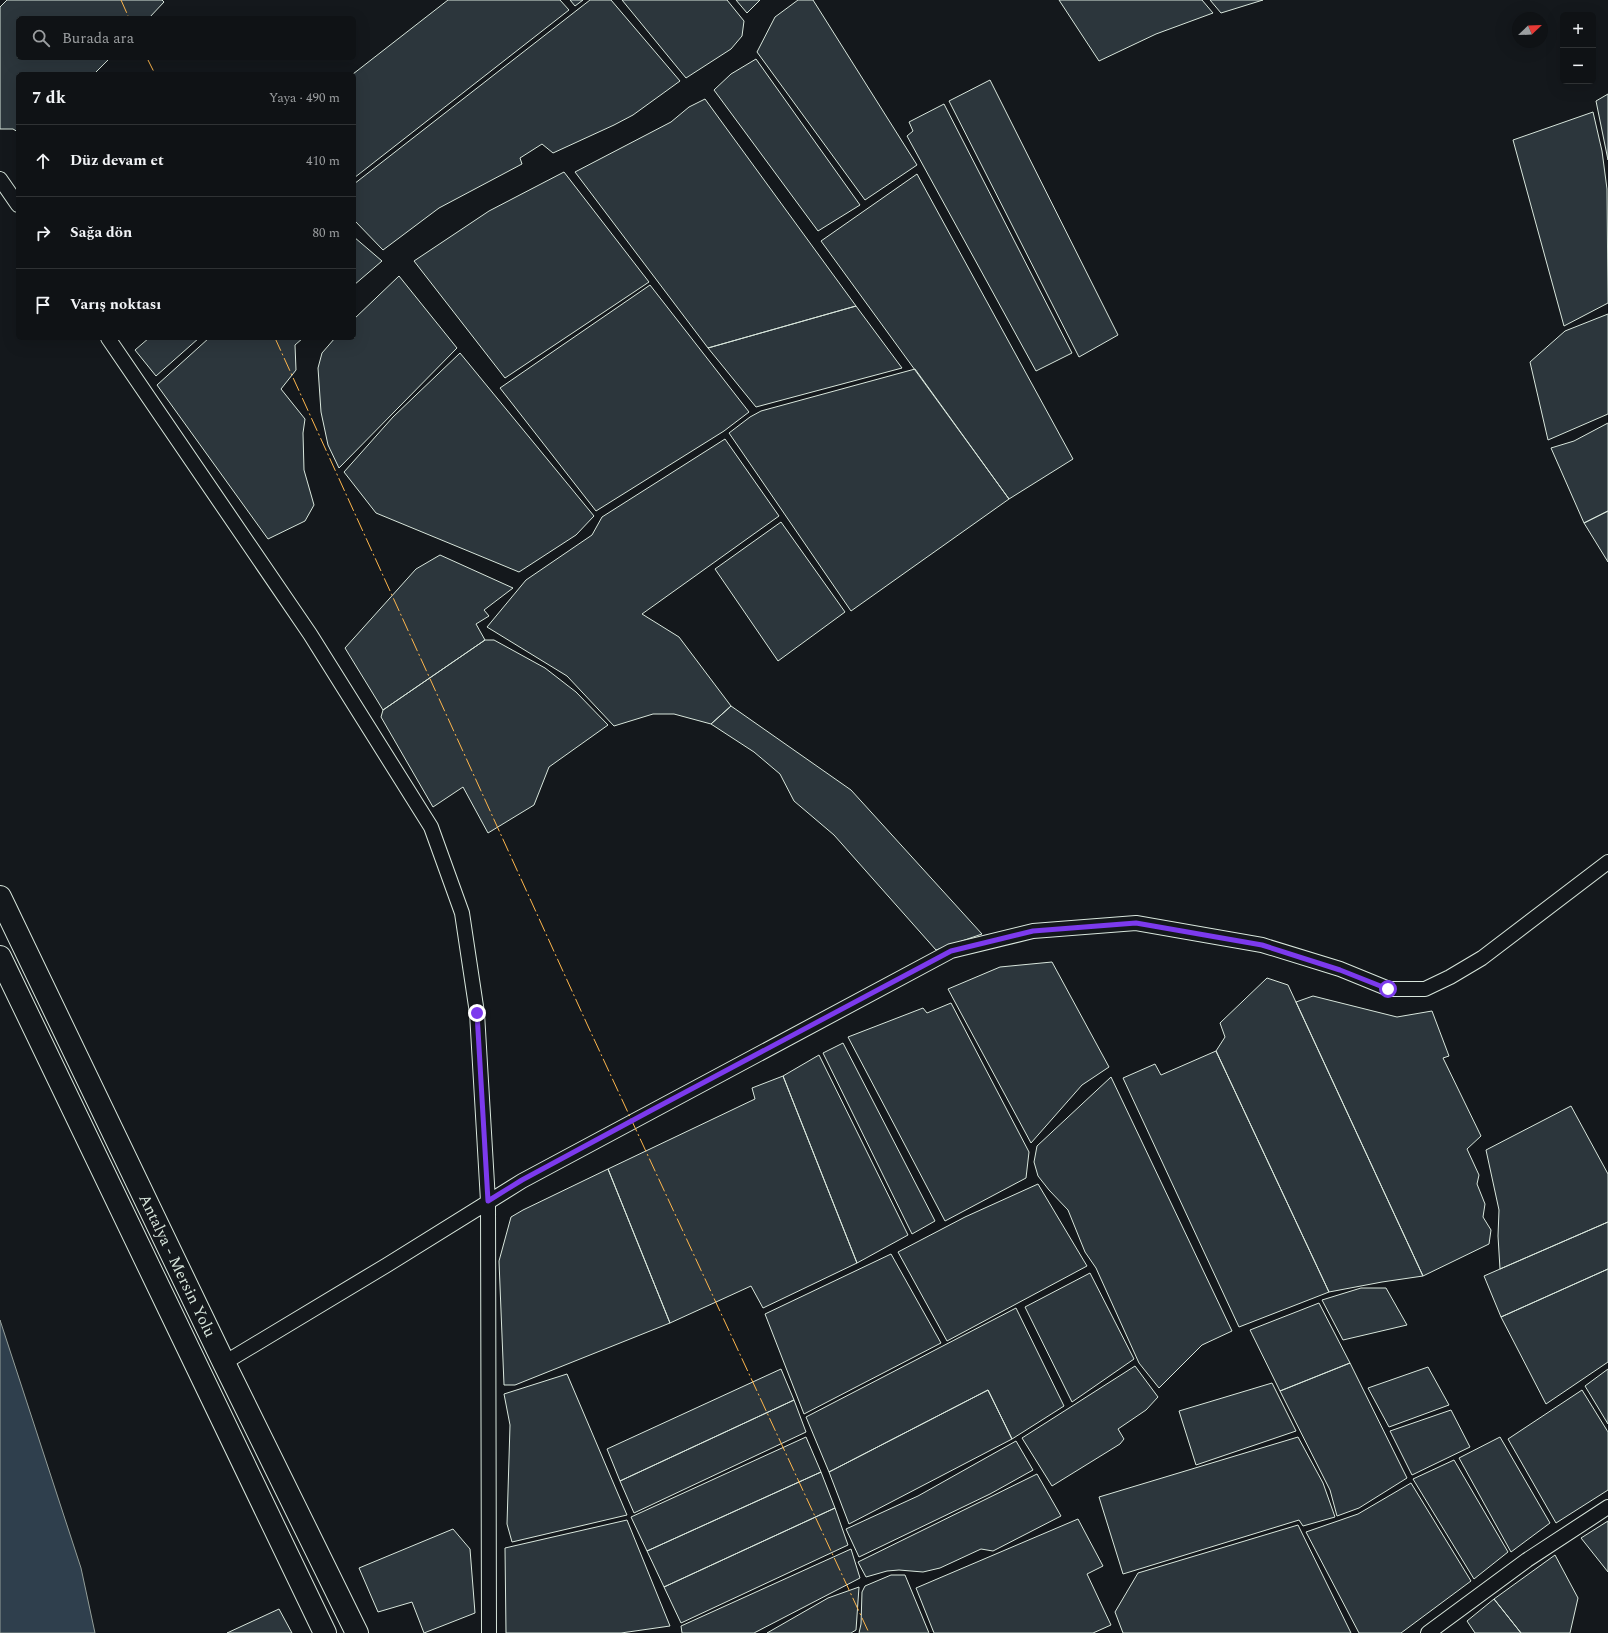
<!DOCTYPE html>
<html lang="tr">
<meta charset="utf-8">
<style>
body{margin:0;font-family:Spectral,serif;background:#1d2022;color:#f1f3f6}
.controls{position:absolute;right:12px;top:12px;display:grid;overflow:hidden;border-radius:6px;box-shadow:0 4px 16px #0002}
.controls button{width:36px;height:36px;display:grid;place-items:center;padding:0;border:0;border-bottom:1px solid #2f3234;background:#0f1215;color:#f1f3f6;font:20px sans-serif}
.compass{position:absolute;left:1512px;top:12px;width:36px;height:36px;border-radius:50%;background:#0f1215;box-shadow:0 4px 16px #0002;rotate:67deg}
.stop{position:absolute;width:12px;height:12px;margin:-9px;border:3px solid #7c3aed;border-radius:50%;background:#fff}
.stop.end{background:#7c3aed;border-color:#fff;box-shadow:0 1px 4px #0008}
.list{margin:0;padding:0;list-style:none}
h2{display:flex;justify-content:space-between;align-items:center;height:52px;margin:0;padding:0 16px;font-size:17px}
h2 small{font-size:13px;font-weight:400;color:#9b9ea0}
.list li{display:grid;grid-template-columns:26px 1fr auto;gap:12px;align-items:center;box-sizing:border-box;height:72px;padding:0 16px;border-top:1px solid #2f3234}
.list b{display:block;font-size:15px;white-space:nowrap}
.list em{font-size:13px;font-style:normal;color:#9b9ea0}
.icon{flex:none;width:22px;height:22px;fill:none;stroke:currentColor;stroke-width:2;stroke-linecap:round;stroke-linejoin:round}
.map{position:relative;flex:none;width:1608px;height:1633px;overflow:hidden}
.search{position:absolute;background:#0f1215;box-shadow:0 4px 16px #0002;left:16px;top:16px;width:340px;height:44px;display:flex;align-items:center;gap:10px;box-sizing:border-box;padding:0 14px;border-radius:6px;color:#9b9ea0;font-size:15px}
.panel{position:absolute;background:#0f1215;box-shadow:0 4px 16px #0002;left:16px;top:72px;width:340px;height:268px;border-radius:6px}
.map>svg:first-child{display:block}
.water{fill:#2f3f4d;stroke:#939e99}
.building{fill:#2c363c;stroke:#d8e6dc}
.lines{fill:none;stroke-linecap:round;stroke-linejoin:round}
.street-casing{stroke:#d8e6dc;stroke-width:16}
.highway-casing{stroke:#d8e6dc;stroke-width:24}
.street{stroke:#14181c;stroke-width:14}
.highway{stroke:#14181c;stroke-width:22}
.power{stroke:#ffb74d;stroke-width:1;stroke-dasharray:14 3 2 3;stroke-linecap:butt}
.route{stroke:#7c3aed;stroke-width:5}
.labels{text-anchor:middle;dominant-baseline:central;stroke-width:3;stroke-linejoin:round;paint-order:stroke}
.street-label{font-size:16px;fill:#d8e6dc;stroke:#14181c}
</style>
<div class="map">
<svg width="1608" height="1633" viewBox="0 0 1608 1633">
<rect width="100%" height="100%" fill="#14181c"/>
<path class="water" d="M0,1320l81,248 14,65h-95z"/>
<path class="building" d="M7,0h155l2,2 -15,16h-131v40h92l-16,16h-76v58l-5,-3h-13v-122z
M448,0h112l9,10 -215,168 -1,-104z
M570,0h13l-8,6z
M590,0h21l69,81 -47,34 -19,10 -61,28 -11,-9 -22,14 2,6 -83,44 -56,42 -29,-30v-36z
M622,0h105l17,21 -2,15 -11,13 -45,29z
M736,0h24l-13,13z
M798,0h15l104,165 -52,35 -108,-148 18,-35z
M1059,0h143l11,13 -57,21 -57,27z
M1210,0h53l-42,13z
M756,59l104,146 -42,26 -104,-141 17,-16z
M990,80l128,255 -39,22 -130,-256z
M1608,94v66l-12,-59z
M705,99l151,207 -148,42 -133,-176 96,-50 18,-15z
M944,104l128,249 -36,18 -129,-235 6,-5 -4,-9z
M1593,112l9,39 5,38 1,114 -44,23 -51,-186z
M564,172l85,110 -144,96 -91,-117 75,-50z
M917,174l156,285 -64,40 -188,-258z
M354,237l28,24 -28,24z
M399,276l58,72 -118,120 -11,-23 -7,-33 -3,-44 4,-15 13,-15h19v-19z
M650,285l99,127 -25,19 -128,80 -96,-123z
M856,306l46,62 -146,39 -48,-59z
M1608,314v100l-60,26 -18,-78 35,-31z
M149,338h50l-43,38 -21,-26z
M209,338h94l-8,7 1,25 -15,19 24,30 -2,14 1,37 10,35 -9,16 -37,18 -111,-154z
M460,353l134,163 -18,19 -57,37 -143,-59 -32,-41 49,-55z
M915,369l94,130 -158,112 -122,-178 21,-16 11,-6z
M1608,423v88l-24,12 -33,-75 23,-7z
M725,439l54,77 -137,98 37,23 52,69 -20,18 -37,-10h-21l-39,12 -47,-50 -80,-49 39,-47 66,-45 10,-18z
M1608,511v51l-24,-39z
M781,522l64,90 -67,49 -63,-92z
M440,555l73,33 -29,22 5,6 -13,8 9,16 -102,70 -38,-62 71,-79z
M485,640h9l51,28 31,24 32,33 -59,42 -15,38 -46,28 -25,-46 -30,20 -52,-90 2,-7z
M731,706l120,84 131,144 -46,16 -102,-115 -40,-34 -14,-27 -26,-22 -43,-28z
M1052,962l57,105 -27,18 -51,58 -83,-154 52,-22z
M1267,978l21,7 135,291 -41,6 -53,10 -113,-241 9,-14 -5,-14z
M1313,996l84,21 35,-6 17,45 -6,2 38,78 -14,13 12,26 -2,9 8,20 -2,13 8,13 -2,14 -66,32 -127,-274z
M951,1003l78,149 -3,26 -81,43 -97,-184 75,-29 4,5z
M843,1043l92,178 -23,13 -89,-181z
M1216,1051l113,241 -90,35 -116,-249 32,-14 6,11z
M819,1055l89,180 -51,28 -74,-187z
M783,1076l74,187 -94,45 -12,-22 -81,37 -62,-154 147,-70 -3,-11z
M1111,1077l121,254 -30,14 -43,43 -20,-25 -43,-95 -11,-16 -17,-42 -19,-20 -11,-14 -4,-14 3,-16z
M1571,1106l37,68v48l-108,47 -2,-33 1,-26 -13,-60z
M608,1169l62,154 -155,62h-11l-5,-124 12,-44 12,-7z
M1038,1184l49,82 -140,75 -49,-89 67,-35z
M1608,1222v47l-107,48 -17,-41z
M891,1254l50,89 -137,71 -39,-100z
M1608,1269v93l-62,42 -45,-87z
M1090,1273l44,86 -62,43 -47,-95z
M1361,1288h25l21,37 -64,15 -21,-40z
M1319,1303l31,60 -70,28 -30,-61z
M1016,1308l48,98 -52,33 -24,-49 -159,82 -23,-55z
M1350,1363l57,115 -48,30 -22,8 -7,-26 -50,-99z
M1135,1366l23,31 -12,13 -28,19 6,10 -4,5 -68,42 -30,-48z
M1428,1367l21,38 -60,22 -21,-39z
M781,1369l13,31 -174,81 -13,-32z
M1608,1369v55l-23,-38z
M567,1374l60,141 -115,27 -5,-18 3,-99 -6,-31z
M1272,1383l24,48 -100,34 -17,-54z
M988,1390l24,49 -163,85 -20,-52z
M1582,1390l26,42v58l-52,33 -48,-84z
M794,1400l12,32 -172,81 -14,-32z
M1451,1410l19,37 -58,28 -22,-44z
M806,1437l15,35 -174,79 -16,-34z
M1298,1437l25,46 12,34 -32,9 -4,-6 -176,54 -24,-77z
M1500,1437l50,86 -39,29 -52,-94z
M1016,1441l17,29 -43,24 -131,63 -13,-28 72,-33z
M1454,1460l54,92 -34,27 -61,-100z
M821,1472l14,36 -171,79 -17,-36z
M1037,1474l24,42 -68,35 -12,-2 -41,19 -17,4 -24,-2 -12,1 -21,6 -8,-15z
M1411,1483l60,98 -70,52h-42l-53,-101 52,-18z
M835,1508l13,37 -167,78 -17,-36z
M1078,1519l25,47 -16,8 24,51 -18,8h-159l-18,-45z
M627,1520l43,106 -49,7h-115l-1,-85z
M1608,1521v51l-27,-34z
M1298,1525l53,108h-228l-8,-21 23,-39z
M453,1529l17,20 5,64 -51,20 -12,-31 -34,10 -19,-44z
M851,1549l9,29 -106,55h-72l-1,-7z
M1555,1555l23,43 -8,35h-49l-27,-34z
M891,1575h14l24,58h-70l2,-9 1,-32 3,-6z
M859,1587l-3,43 -5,3h-84l61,-35z
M1494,1599l27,34h-46l-8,-12z
M279,1609l13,24h-65z"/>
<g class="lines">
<g class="street-casing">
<path id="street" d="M0,179l18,26
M108,338l202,296 121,193 31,86 15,100 11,188 1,432
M224,1363l163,-98 135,-84 429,-230 82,-20 103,-8 126,22 78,24 49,20h36l25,-12 32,-19 126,-96
M1428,1633l99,-73 81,-53"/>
</g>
<g class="highway-casing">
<g id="highway">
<path id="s1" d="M0,897l224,466 133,270"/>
<path d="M0,957l325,676"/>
</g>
</g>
<use href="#street" class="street"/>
<use href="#highway" class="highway"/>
<path class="power" d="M121,0l8,18
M147,58l8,16
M275,338l312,686 282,609"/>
</g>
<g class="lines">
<path class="route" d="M477,1013l11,188 34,-21 128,-69 301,-160 82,-20 103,-8 126,22 78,25 48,19"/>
</g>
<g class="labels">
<g class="street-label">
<text stroke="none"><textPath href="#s1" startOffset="409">Antalya - Mersin Yolu</textPath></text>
</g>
</g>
</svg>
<div class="controls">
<button>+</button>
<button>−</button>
</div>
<svg class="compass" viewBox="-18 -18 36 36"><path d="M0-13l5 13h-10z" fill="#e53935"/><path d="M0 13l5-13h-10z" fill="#9b9ea0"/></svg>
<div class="stop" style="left:1388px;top:989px"></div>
<div class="stop end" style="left:477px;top:1013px"></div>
<div class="search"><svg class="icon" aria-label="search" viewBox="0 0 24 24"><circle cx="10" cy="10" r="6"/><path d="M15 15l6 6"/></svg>Burada ara</div>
<section class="panel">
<h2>7 dk<small>Yaya · 490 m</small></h2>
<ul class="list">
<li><svg class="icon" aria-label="ahead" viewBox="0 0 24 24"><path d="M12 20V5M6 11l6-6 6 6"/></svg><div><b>Düz devam et</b></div><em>410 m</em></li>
<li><svg class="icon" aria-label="right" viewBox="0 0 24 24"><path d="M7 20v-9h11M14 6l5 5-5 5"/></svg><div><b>Sağa dön</b></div><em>80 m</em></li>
<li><svg class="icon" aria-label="arrive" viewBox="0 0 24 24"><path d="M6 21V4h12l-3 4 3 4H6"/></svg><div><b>Varış noktası</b></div></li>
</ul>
</section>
</div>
